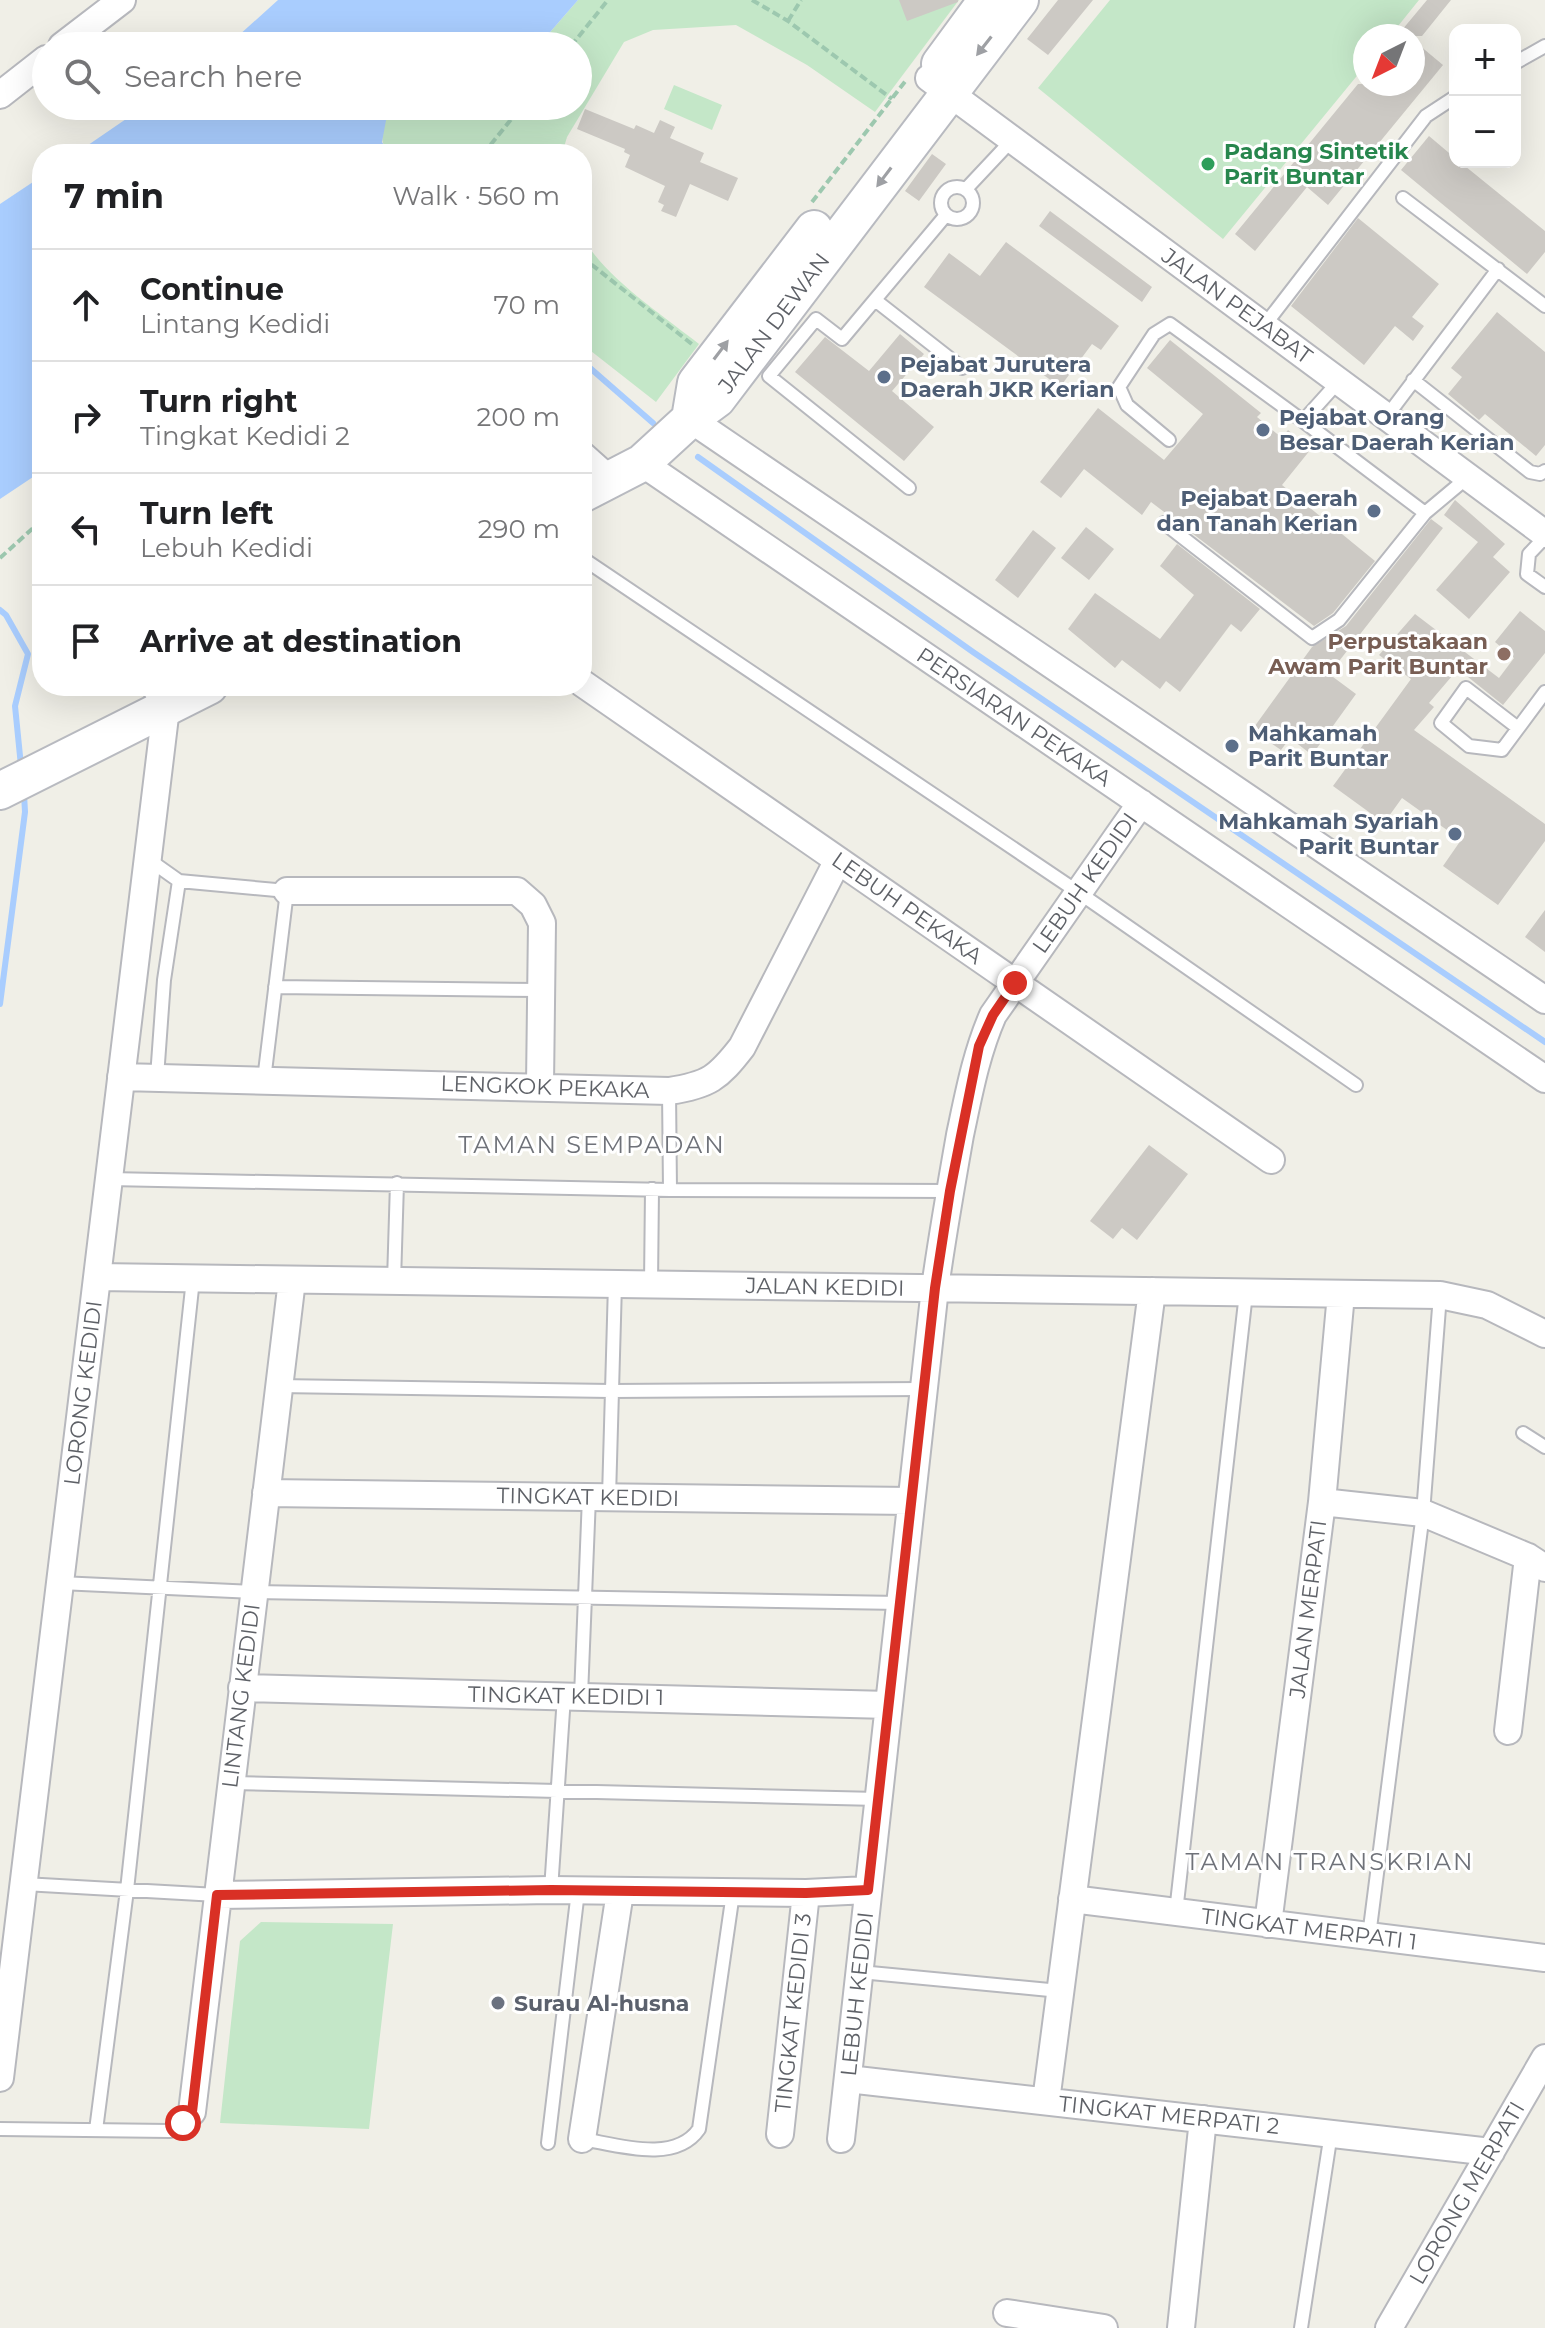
<!DOCTYPE html>
<meta charset="utf-8">
<style>
body{margin:0;font-family:Montserrat,sans-serif;background:#f2f2f2;color:#202124}
.controls{position:absolute;right:24px;top:24px;display:grid;overflow:hidden;border-radius:16px;box-shadow:0 8px 32px #0002}
.controls button{width:72px;height:72px;display:grid;place-items:center;padding:0;border:0;border-bottom:2px solid #e0e0e0;background:#fff;color:#202124;font:40px sans-serif}
.compass{position:absolute;left:1353px;top:24px;width:72px;height:72px;border-radius:50%;background:#fff;box-shadow:0 8px 32px #0002;rotate:222deg}
.stop{position:absolute;width:24px;height:24px;margin:-18px;border:6px solid #d93025;border-radius:50%;background:#fff}
.stop.end{background:#d93025;border-color:#fff;box-shadow:0 2px 8px #0008}
.list{margin:0;padding:0;list-style:none}
h2{display:flex;justify-content:space-between;align-items:center;height:104px;margin:0;padding:0 32px;font-size:34px}
h2 small{font-size:26px;font-weight:400;color:#757577}
.list li{display:grid;grid-template-columns:52px 1fr auto;gap:24px;align-items:center;box-sizing:border-box;height:112px;padding:0 32px;border-top:2px solid #e0e0e0}
.list b{display:block;font-size:30px;white-space:nowrap}
.list p{margin:0;font-size:26px;white-space:nowrap;color:#757577}
.list em{font-size:26px;font-style:normal;color:#757577}
.icon{flex:none;width:44px;height:44px;fill:none;stroke:currentColor;stroke-width:2;stroke-linecap:round;stroke-linejoin:round}
.map{position:relative;flex:none;width:1545px;height:2328px;overflow:hidden}
.search{position:absolute;background:#fff;box-shadow:0 8px 32px #0002;left:32px;top:32px;width:560px;height:88px;display:flex;align-items:center;gap:20px;box-sizing:border-box;padding:0 28px;border-radius:44px;color:#757577;font-size:30px}
.panel{position:absolute;background:#fff;box-shadow:0 8px 32px #0002;left:32px;top:144px;width:560px;height:552px;border-radius:32px}
.map>svg:first-child{display:block}
.green{fill:#c4e7c8}
.water{fill:#a9cdfe}
.lines{fill:none;stroke-linecap:round;stroke-linejoin:round}
.stream{stroke:#a9cdfe;stroke-width:6}
.building{fill:#ccc9c4}
.lane-casing{stroke:#b7b8bd;stroke-width:16}
.street-casing{stroke:#b7b8bd;stroke-width:30}
.secondary-casing{stroke:#b8bac0;stroke-width:40}
.path{stroke:#9dc8af;stroke-width:4;stroke-dasharray:8 4;stroke-linecap:butt}
.lane{stroke:#fff;stroke-width:12}
.street{stroke:#fff;stroke-width:26}
.secondary{stroke:#fff;stroke-width:36}
.oneway{fill:#9ea0a4}
.route{stroke:#d93025;stroke-width:10}
.leisure-dot{fill:#2e9e5b;stroke:#fff;stroke-width:3}
.service-dot{fill:#5c6f8a;stroke:#fff;stroke-width:3}
.education-dot{fill:#8d6e63;stroke:#fff;stroke-width:3}
.worship-dot{fill:#6b7280;stroke:#fff;stroke-width:3}
.labels{text-anchor:middle;dominant-baseline:central;stroke-width:6;stroke-linejoin:round;paint-order:stroke}
.leisure-label{font-size:22px;font-weight:bold;fill:#27864d;stroke:#fff;text-anchor:start}
.street-label{font-size:22px;fill:#5e6167;stroke:#fff}
.service-label{font-size:22px;font-weight:bold;fill:#4e5e75;stroke:#fff;text-anchor:start}
.education-label{font-size:22px;font-weight:bold;fill:#785e54;stroke:#fff;text-anchor:end}
.worship-label{font-size:22px;font-weight:bold;fill:#5b616d;stroke:#fff;text-anchor:start}
.neighbourhood-label{font-size:24px;letter-spacing:2px;fill:#6f7279;stroke:#fff}
</style>
<div class="map">
<svg width="1545" height="2328" viewBox="0 0 1545 2328">
<rect width="100%" height="100%" fill="#f0efe7"/>
<path class="green" d="M578,0h381l-84,112 -68,-47 -71,-40 -83,5 -29,12 -57,95 -5,17h-173c-6,-8 -8,-14 -6,-24 8,-46 44,-4 66,-24h129v-60h-40z
M1110,0h309l-29,36h-25v30l-142,173 -185,-151z
M674,85l48,20 -10,25 -48,-21z
M582,235c18,39 83,82 117,109l-43,58 -74,-58z
M261,1922l132,2 -24,205 -149,-6 20,-182z"/>
<path class="water" d="M278,0h300l-40,46h-311z
M145,106h304c-19,18 -37,-8 -62,9l-5,27 7,12h-314z
M42,176v295l-42,28v-295z"/>
<g class="lines">
<path class="stream" d="M582,361l71,62
M698,457l275,195 572,390
M0,610l6,5 22,39 -13,52 6,60
M0,1004l25,-192 -1,-18"/>
</g>
<path class="building" d="M899,0h59v2l-51,19z
M1058,0h35l-45,55 -21,-16z
M1427,0h24l-29,36h-25z
M1413,40l30,25 -115,140 -21,-18 -52,64 -20,-17 123,-150h55z
M585,109l49,20 2,-4 18,8 6,-13 15,7 -5,11 34,15 -4,9 38,16 -10,23 -38,-17 -14,33 -15,-6 3,-6 -6,-3 7,-16 -40,-19 5,-12 -6,-3 1,-3 -48,-20z
M1429,136l26,22v4h5l85,69v21l-18,22 -126,-104z
M932,154l14,10 -27,37 -14,-10z
M1050,211l102,76 -10,15 -103,-76z
M1358,218l81,66 -27,33 12,9 -11,15 -18,-15 -31,39 -73,-59z
M1006,242l113,84 -18,24 -9,-6 -32,43 -136,-100 25,-34 31,23z
M1497,312l48,40v93l-9,11 -51,-42 -6,6 -31,-26 14,-17 -11,-9z
M900,334l24,20 -32,37 42,36 -30,34 -109,-89 30,-35 44,34z
M1170,340l91,73 -4,4 25,21 6,-8 23,19 -29,36 93,76 -42,52 -19,13 -163,-124 -9,13 -58,-46 -23,29 -21,-16 58,-74 66,52 39,-46 -56,-46z
M1455,500l50,44 -12,13 17,15 -41,47 -33,-29 42,-48 -34,-27z
M1431,519l12,9 -114,146 27,20 -44,61 -22,-17 -9,12 -29,-20 60,-83 34,-21z
M1086,527l28,22 -25,31 -28,-22z
M1033,530l23,18 -38,50 -23,-18z
M1177,544l83,65 -19,23 -10,-8 -51,68 -14,-11 -6,8 -38,-29 -7,8 -47,-39 27,-36 65,46 34,-44 -34,-29z
M1520,611l25,20v22l-42,52 -45,-36 -29,34 5,4 -20,23 131,94v17l-47,64 -55,-39 18,-26 -59,-42 -18,25 -51,-37 78,-107 -32,-24 36,-41 84,64 15,-20 -19,-16z
M1545,910v42l-20,-15z
M1149,1145l39,29 -51,66 -15,-12 -9,11 -23,-18z"/>
<g class="lines">
<g class="lane-casing">
<path id="lane" d="M1515,63l30,-17
M941 203a16 16 0 1 1 32 0a16 16 0 1 1-32 0Z
M966,189l46,-49
M1403,198l142,108
M875,300l87,68
M1264,326l162,-210 29,-19
M1413,380l117,92 10,2 5,-3
M1339,381l-36,40 122,92
M1387,416l111,-147
M1169,440l-42,-35 -8,-18 35,-53 16,-10 133,97
M909,488l-140,-112 47,-57 26,20 104,-124
M1164,523l148,115 27,-18 86,-107 43,-36
M1545,537l-16,17 -2,20 18,13
M582,558l496,334 278,193
M1518,728l-52,-40 -25,35 28,23 33,4 43,-58
M148,859l31,22 -15,99 -7,97
M179,881l108,10 -23,189
M275,987l266,3
M669,1091l1,99
M109,1179l561,11 280,1
M394,1281l3,-98
M651,1285l1,-96
M278,1386l333,5 312,-2
M1523,1433l22,14
M609,1497l6,-213
M60,1583l194,9 646,11
M581,1696l8,-199
M231,1783l647,16
M24,1884l193,11
M551,1890l13,-194
M1176,1912l70,-619
M1369,1936l54,-423 17,-218
M860,1972l200,19
M0,2129l170,2 13,-8 9,-11
M96,2130l31,-240 66,-611
M582,2139c36,6 93,25 117,-10l34,-236
M548,2143l30,-252
M1301,2328l30,-195"/>
</g>
<g class="street-casing">
<path id="street" d="M62,46l60,-46
M929,78l616,456
M0,95l46,-36
M690,419l855,581
M582,455l28,25
M642,463l903,616
M582,683l689,477
M287,891h230l16,14 9,18 -2,162
M121,1077l548,14c40,-6 49,-13 73,-44l96,-187
M97,1277l1343,18 47,10 58,29
M266,1493l645,8
M1322,1502l101,11 105,44 17,11
M242,1688l647,17
M1508,1731l20,-174
M217,1895l334,-5 255,3 62,-3
M1072,1899l473,59
M1268,1924l54,-422 19,-208
M0,2078l166,-1370 -11,-22
M848,2079l643,73
M1046,2101l106,-810
M192,2112l100,-832
M780,2134l26,-241
M582,2139l38,-247
M841,2139l94,-851c7,-51 16,-102 25,-153 9,-42 16,-81 33,-120l148,-212
M1007,2313l97,15
M1181,2328l22,-209
M1389,2328l156,-270"/>
</g>
<g class="secondary-casing">
<path id="secondary" d="M940,64l47,-64
M690,419l6,-36 118,-154
M582,494l60,-31 48,-44 27,-20 303,-399
M0,791l209,-105"/>
</g>
<path class="path" d="M752,0l36,21 104,78
M788,21l13,-21
M571,46l37,-46
M483,154l39,-48
M812,202l95,-123
M582,257l111,88
M0,558l42,-38"/>
<use href="#lane" class="lane"/>
<use href="#street" class="street"/>
<use href="#secondary" class="secondary"/>
</g>
<defs><path id="oneway-solid" d="M-6-.8H1V-3.2L6.5 0L1 3.2V.8H-6Z" transform="scale(2)"/></defs>
<g class="oneway">
<use href="#oneway-solid" transform="translate(984 46) rotate(128)"/>
<use href="#oneway-solid" transform="translate(884 177) rotate(127)"/>
<use href="#oneway-solid" transform="translate(721 350) rotate(-53)"/>
</g>
<g class="lines">
<path class="route" d="M183,2123l9,-11 25,-217 334,-5 255,3 62,-3 67,-602 15,-97 29,-145 14,-31 22,-32"/>
</g>
<circle class="leisure-dot" cx="1208" cy="164" r="8"/>
<g class="service-dot">
<circle cx="884" cy="377" r="8"/>
<circle cx="1263" cy="430" r="8"/>
<circle cx="1374" cy="511" r="8"/>
<circle cx="1232" cy="746" r="8"/>
<circle cx="1455" cy="834" r="8"/>
</g>
<circle class="education-dot" cx="1504" cy="654" r="8"/>
<circle class="worship-dot" cx="498" cy="2003" r="8"/>
<g class="labels">
<g class="leisure-label">
<text x="1224" y="151">Padang Sintetik<tspan x="1224" dy="25">Parit Buntar</tspan></text>
</g>
<g class="street-label">
<text transform="translate(1237 306) rotate(36)">JALAN PEJABAT</text>
<text transform="translate(774 323) rotate(-53)">JALAN DEWAN</text>
<text transform="translate(1014 717) rotate(34)">PERSIARAN PEKAKA</text>
<text transform="translate(1085 883) rotate(-55)">LEBUH KEDIDI</text>
<text transform="translate(907 908) rotate(35)">LEBUH PEKAKA</text>
<text transform="translate(545 1087) rotate(2)">LENGKOK PEKAKA</text>
<text transform="translate(825 1287) rotate(1)">JALAN KEDIDI</text>
<text transform="translate(83 1393) rotate(-83)">LORONG KEDIDI</text>
<text transform="translate(588 1497) rotate(1)">TINGKAT KEDIDI</text>
<text transform="translate(1308 1609) rotate(-83)">JALAN MERPATI</text>
<text transform="translate(241 1696) rotate(-83)">LINTANG KEDIDI</text>
<text transform="translate(566 1696) rotate(1)">TINGKAT KEDIDI 1</text>
<text transform="translate(1309 1929) rotate(7)">TINGKAT MERPATI 1</text>
<text transform="translate(857 1994) rotate(-84)">LEBUH KEDIDI</text>
<text transform="translate(793 2013) rotate(-84)">TINGKAT KEDIDI 3</text>
<text transform="translate(1169 2115) rotate(6)">TINGKAT MERPATI 2</text>
<text transform="translate(1467 2193) rotate(-60)">LORONG MERPATI</text>
</g>
<g class="service-label">
<text x="900" y="364">Pejabat Jurutera<tspan x="900" dy="25">Daerah JKR Kerian</tspan></text>
<text x="1279" y="417">Pejabat Orang<tspan x="1279" dy="25">Besar Daerah Kerian</tspan></text>
<text x="1358" y="498" text-anchor="end">Pejabat Daerah<tspan x="1358" dy="25">dan Tanah Kerian</tspan></text>
<text x="1248" y="733">Mahkamah<tspan x="1248" dy="25">Parit Buntar</tspan></text>
<text x="1439" y="821" text-anchor="end">Mahkamah Syariah<tspan x="1439" dy="25">Parit Buntar</tspan></text>
</g>
<g class="education-label">
<text x="1488" y="641">Perpustakaan<tspan x="1488" dy="25">Awam Parit Buntar</tspan></text>
</g>
<g class="worship-label">
<text x="514" y="2003">Surau Al-husna</text>
</g>
<g class="neighbourhood-label">
<text x="592" y="1144">TAMAN SEMPADAN</text>
<text x="1330" y="1861">TAMAN TRANSKRIAN</text>
</g>
</g>
</svg>
<div class="controls">
<button>+</button>
<button>−</button>
</div>
<svg class="compass" viewBox="-18 -18 36 36"><path d="M0-13l5 13h-10z" fill="#e53935"/><path d="M0 13l5-13h-10z" fill="#757577"/></svg>
<div class="stop" style="left:183px;top:2123px"></div>
<div class="stop end" style="left:1015px;top:983px"></div>
<div class="search"><svg class="icon" aria-label="search" viewBox="0 0 24 24"><circle cx="10" cy="10" r="6"/><path d="M15 15l6 6"/></svg>Search here</div>
<section class="panel">
<h2>7 min<small>Walk · 560 m</small></h2>
<ul class="list">
<li><svg class="icon" aria-label="ahead" viewBox="0 0 24 24"><path d="M12 20V5M6 11l6-6 6 6"/></svg><div><b>Continue</b><p>Lintang Kedidi</p></div><em>70 m</em></li>
<li><svg class="icon" aria-label="right" viewBox="0 0 24 24"><path d="M7 20v-9h11M14 6l5 5-5 5"/></svg><div><b>Turn right</b><p>Tingkat Kedidi 2</p></div><em>200 m</em></li>
<li><svg class="icon" aria-label="left" viewBox="0 0 24 24"><path d="M17 20v-9H6M10 6l-5 5 5 5"/></svg><div><b>Turn left</b><p>Lebuh Kedidi</p></div><em>290 m</em></li>
<li><svg class="icon" aria-label="arrive" viewBox="0 0 24 24"><path d="M6 21V4h12l-3 4 3 4H6"/></svg><div><b>Arrive at destination</b></div></li>
</ul>
</section>
</div>
